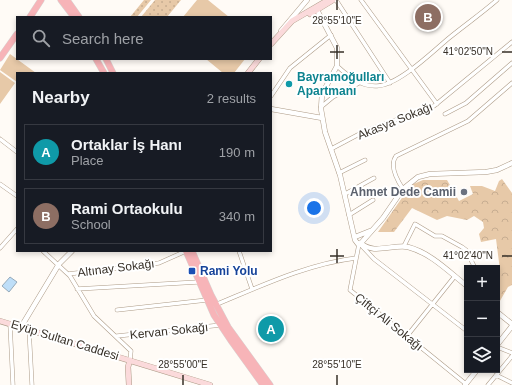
<!DOCTYPE html>
<meta charset="utf-8">
<style>
body{margin:0;font-family:Helvetica,sans-serif;background:#242831;color:#f1f3f6}
.controls{position:absolute;right:12px;bottom:12px;display:grid;overflow:hidden;border-radius:0px;box-shadow:0 2px 6px #0003}
.controls button{width:36px;height:36px;display:grid;place-items:center;padding:0;border:0;border-bottom:1px solid #363941;background:#171b24;color:#f1f3f6;font:20px sans-serif}
.you{position:absolute;left:314px;top:208px;width:14px;height:14px;margin:-10px;border:3px solid #fff;border-radius:50%;background:#1a73e8;box-shadow:0 0 0 6px #1a73e833}
.badge{display:grid;place-items:center;width:26px;height:26px;border-radius:50%;background:#b45309;color:#fff;font-size:13px;font-weight:700}
.pin{position:absolute;translate:-50% -50%;border:2px solid #fff;box-shadow:0 1px 4px #0006}
.list{margin:0;padding:0;list-style:none}
h2{display:flex;justify-content:space-between;align-items:center;height:52px;margin:0;padding:0 16px;font-size:17px}
h2 small{font-size:13px;font-weight:400;color:#9ea1a6}
.list li{display:grid;grid-template-columns:26px 1fr auto;gap:12px;align-items:center;box-sizing:border-box;height:56px;margin:0 8px 8px;padding:0 8px;border:1px solid #363941;border-radius:0px}
.list b{display:block;font-size:15px;white-space:nowrap}
.list p{margin:0;font-size:13px;white-space:nowrap;color:#9ea1a6}
.list em{font-size:13px;font-style:normal;color:#9ea1a6}
.icon{flex:none;width:22px;height:22px;fill:none;stroke:currentColor;stroke-width:2;stroke-linecap:round;stroke-linejoin:round}
.map{position:relative;flex:none;width:512px;height:385px;overflow:hidden}
.search{position:absolute;background:#171b24;box-shadow:0 2px 6px #0003;left:16px;top:16px;width:256px;height:44px;display:flex;align-items:center;gap:10px;box-sizing:border-box;padding:0 14px;border-radius:0px;color:#9ea1a6;font-size:15px}
.panel{position:absolute;background:#171b24;box-shadow:0 2px 6px #0003;left:16px;top:72px;width:256px;height:180px;border-radius:0px}
.map>svg:first-child{display:block}
.grass{fill:url(#grass-dots)}
.park{fill:url(#park-crowns)}
.garden{fill:#e7c9a8}
.water{fill:#bedef8;stroke:#96aaba}
.lines{fill:none;stroke-linecap:round;stroke-linejoin:round}
.minor-casing{stroke:#ad9b87;stroke-width:4.5}
.tertiary-casing{stroke:#ad9b87;stroke-width:5.5}
.secondary-casing{stroke:#ad9b87;stroke-width:6}
.primary-casing{stroke:#d7d6d4;stroke-width:7}
.minor{stroke:#fff;stroke-width:3.5}
.tertiary{stroke:#fff;stroke-width:4.5}
.secondary{stroke:#fbdadb;stroke-width:5}
.primary{stroke:#f7b4b8;stroke-width:6}
.ticks{fill:none;stroke:#373028;stroke-width:1.5}
.culture-dot{fill:#0f9aa8;stroke:#fff;stroke-width:1.5}
.worship-dot{fill:#6b7280;stroke:#fff;stroke-width:1.5}
.transit-dot{fill:#1a4fb4;stroke:#fff;stroke-width:1.5}
.labels{text-anchor:middle;dominant-baseline:central;stroke-width:4;stroke-linejoin:round;paint-order:stroke}
.culture-label{font-size:12px;font-weight:bold;fill:#0d838f;stroke:#fff;text-anchor:start}
.street-label{font-size:12px;fill:#373028;stroke:#fff}
.worship-label{font-size:12px;font-weight:bold;fill:#5b616d;stroke:#fff;text-anchor:end}
.transit-label{font-size:12px;font-weight:bold;fill:#164399;stroke:#fff;text-anchor:start}
.ticks-label{font-size:10px;text-anchor:middle;fill:#373028;stroke:#fff;stroke-width:4;stroke-linejoin:round;paint-order:stroke}
</style>
<div class="map">
<svg width="512" height="385" viewBox="0 0 512 385">
<defs>
<pattern id="grass-dots" width="8" height="8" patternUnits="userSpaceOnUse"><rect width="8" height="8" fill="#e7c9a8"/><path d="M2 2h.1M6 6h.1" fill="none" stroke="#c7ad91" stroke-width="1.8" stroke-linecap="round"/></pattern>
<pattern id="park-crowns" width="20" height="18" patternUnits="userSpaceOnUse"><rect width="20" height="18" fill="#e7c9a8"/><path d="M2 6a3 3 0 1 1 6 0M12 15a3 3 0 1 1 6 0" fill="none" stroke="#c7ad91"/></pattern>
</defs>
<rect width="100%" height="100%" fill="#fffbf6"/>
<path class="grass" d="M144,0h7l-14,17h-7z
M155,0h26l-14,17h-26z"/>
<path class="park" d="M502,179l10,14v92l-4,2 -11,19v-34l3,-2 -4,-31 -15,3 -2,-8 5,-6 -1,-6 -9,-6 -7,4 -20,-4 -10,4 -25,-12 -18,24h-16l33,-47 12,-5h24l12,21 14,-7 -3,-8h12l13,5 4,-10z"/>
<path class="garden" d="M197,0h11l21,17h-46z
M10,54l26,19h-19v9l-17,-12z
M206,59h39l-11,14h-11z
M0,72l15,11 -15,21z"/>
<path class="water" d="M10,277l7,5 -8,10 -7,-6z"/>
<g class="lines">
<g class="minor-casing">
<path id="minor" d="M336,0l54,83
M361,0l76,104
M337,66c11,10 24,21 40,20 22,-1 55,-34 72,-48 16,-13 33,-25 48,-38
M271,96l19,-28 41,-33
M321,107l12,-10 26,-14
M445,114l21,-11 46,-40
M0,139l17,13
M331,149l34,-18 69,-25 78,-64
M339,173l26,-13
M0,184l17,12
M403,189c-6,-9 -14,-23 -7,-33l72,-35 44,-38
M345,194l29,-16
M349,215l24,-15
M359,244l-9,46 116,94
M360,244l14,15 93,72
M404,246l11,-22 20,12h7l20,11 4,3 9,18
M0,248l17,-19
M43,251l27,25 24,40 37,35 -1,9
M239,251l13,38
M68,274l91,-11 27,-12
M77,289l121,-7
M215,305c46,-19 92,-41 141,-47
M117,310l90,-10
M10,324l3,61
M29,329l3,56
M117,336l104,-11
M407,336l48,-60
M497,347l15,6
M496,375l16,8
M488,385l24,-29"/>
</g>
<g class="tertiary-casing">
<path id="tertiary" d="M317,10l20,38v18l-15,28 -1,15 4,23 15,43 15,65 3,4 3,-1
M281,31l26,-31
M271,109l51,9
M355,237l15,-6
M361,243l22,-25 20,-29 15,-12 12,-3 56,-2 11,-2 15,-7
M361,243c12,12 32,1 47,4 23,6 41,25 59,39
M497,312l15,12
M21,327l38,-63 13,-13
M497,345l15,-19
M465,385l12,-15"/>
</g>
<g class="secondary-casing">
<path id="secondary" d="M310,14l23,-14
M271,44l21,-23 36,-21
M248,73l11,-14
M0,321l210,64
M129,385l-1,-18 2,-7"/>
</g>
<g class="primary-casing">
<path id="primary" d="M61,0l13,17
M67,0l12,17
M30,17l11,-17
M0,58l17,-24
M96,59l8,14
M106,59l7,14
M186,251l28,64 18,27 31,43
M192,251l19,44 17,32 42,58"/>
</g>
<use href="#minor" class="minor"/>
<use href="#tertiary" class="tertiary"/>
<use href="#secondary" class="secondary"/>
<use href="#primary" class="primary"/>
</g>
<path class="ticks" d="M337,0v10M337,45v14M330,52h14M502,52h10M337,249v14M330,256h14M502,256h10M183,375v10M337,375v10"/>
<circle class="culture-dot" cx="289" cy="84" r="4"/>
<circle class="worship-dot" cx="464" cy="192" r="4"/>
<rect class="transit-dot" x="188" y="267" width="8" height="8" rx="2"/>
<g class="labels">
<g class="culture-label">
<text x="297" y="77">Bayramoğulları<tspan x="297" dy="14">Apartmanı</tspan></text>
</g>
<g class="street-label">
<text transform="translate(395 121) rotate(-22)">Akasya Sokağı</text>
<text transform="translate(116 268) rotate(-7)">Altınay Sokağı</text>
<text transform="translate(389 322) rotate(39)">Çiftçi Ali Sokağı</text>
<text transform="translate(169 331) rotate(-6)">Kervan Sokağı</text>
<text transform="translate(65 340) rotate(17)">Eyüp Sultan Caddesi</text>
</g>
<g class="worship-label">
<text x="456" y="192">Ahmet Dede Camii</text>
</g>
<g class="transit-label">
<text x="200" y="271">Rami Yolu</text>
</g>
</g>
<g class="ticks-label">
<text x="337" y="24">28°55'10"E</text>
<text x="468" y="55">41°02'50"N</text>
<text x="468" y="259">41°02'40"N</text>
<text x="183" y="368">28°55'00"E</text>
<text x="337" y="368">28°55'10"E</text>
</g>
</svg>
<div class="controls">
<button>+</button>
<button>−</button>
<button><svg class="icon" aria-label="layers" viewBox="0 0 24 24"><path d="M12 4l9 5-9 5-9-5zM3 14l9 5 9-5"/></svg></button>
</div>
<div class="you"></div>
<div class="pin badge" style="left:271px;top:329px;background:#0f9aa8">A</div>
<div class="pin badge" style="left:428px;top:17px;background:#8d6e63">B</div>
<div class="search"><svg class="icon" aria-label="search" viewBox="0 0 24 24"><circle cx="10" cy="10" r="6"/><path d="M15 15l6 6"/></svg>Search here</div>
<section class="panel">
<h2>Nearby<small>2 results</small></h2>
<ul class="list">
<li><span class="badge" style="background:#0f9aa8">A</span><div><b>Ortaklar İş Hanı</b><p>Place</p></div><em>190 m</em></li>
<li><span class="badge" style="background:#8d6e63">B</span><div><b>Rami Ortaokulu</b><p>School</p></div><em>340 m</em></li>
</ul>
</section>
</div>
